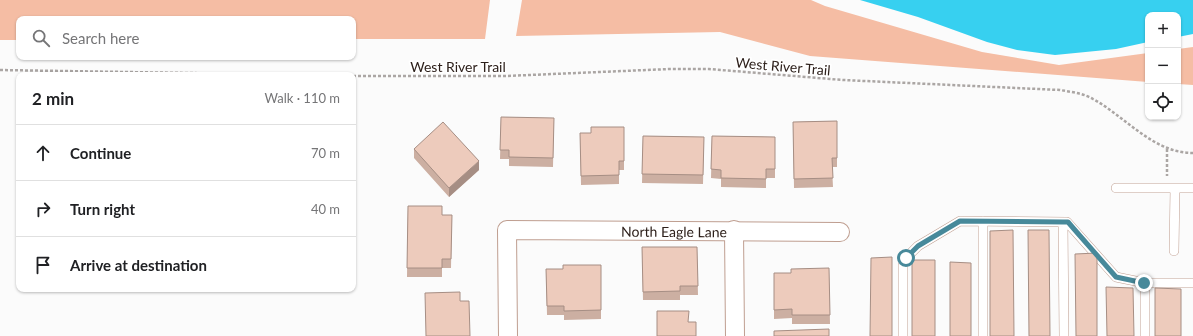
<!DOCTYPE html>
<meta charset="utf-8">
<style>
body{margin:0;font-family:Lato,sans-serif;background:#f6f6f6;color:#202124}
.controls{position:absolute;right:12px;top:12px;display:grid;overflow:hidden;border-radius:8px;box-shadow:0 1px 3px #0004}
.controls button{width:36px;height:36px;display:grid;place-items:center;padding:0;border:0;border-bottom:1px solid #e0e0e0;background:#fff;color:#202124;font:20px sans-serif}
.stop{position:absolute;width:12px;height:12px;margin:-9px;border:3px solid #47899a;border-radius:50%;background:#fff}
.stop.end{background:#47899a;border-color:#fff;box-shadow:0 1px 4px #0008}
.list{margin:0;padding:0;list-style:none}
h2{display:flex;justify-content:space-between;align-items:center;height:52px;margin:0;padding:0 16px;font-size:17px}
h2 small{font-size:13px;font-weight:400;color:#757577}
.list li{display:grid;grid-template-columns:26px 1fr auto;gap:12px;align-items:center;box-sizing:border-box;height:56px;padding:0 16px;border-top:1px solid #e0e0e0}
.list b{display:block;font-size:15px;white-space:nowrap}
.list em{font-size:13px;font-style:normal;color:#757577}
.icon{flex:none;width:22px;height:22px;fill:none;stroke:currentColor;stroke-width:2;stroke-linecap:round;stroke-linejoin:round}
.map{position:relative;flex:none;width:1193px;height:336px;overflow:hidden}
.search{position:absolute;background:#fff;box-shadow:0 1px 3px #0004;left:16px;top:16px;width:340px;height:44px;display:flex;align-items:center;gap:10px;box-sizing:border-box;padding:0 14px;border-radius:8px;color:#757577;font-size:15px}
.panel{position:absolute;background:#fff;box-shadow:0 1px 3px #0004;left:16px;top:72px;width:340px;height:220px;border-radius:8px}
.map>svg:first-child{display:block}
.green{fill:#f5bda4}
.water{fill:#37d0f0}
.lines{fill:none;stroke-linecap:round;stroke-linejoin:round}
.service-casing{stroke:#bf9e90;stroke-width:10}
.minor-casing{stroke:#bf9e90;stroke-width:20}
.path{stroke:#aba6a4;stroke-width:2.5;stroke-dasharray:3 2;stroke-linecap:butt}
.service{stroke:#fff;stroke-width:9}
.minor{stroke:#fff;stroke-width:18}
.wall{fill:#ccafa2}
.shaded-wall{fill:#a68e84}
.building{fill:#edcbbc;stroke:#a68e84}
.route{stroke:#47899a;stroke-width:5}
.labels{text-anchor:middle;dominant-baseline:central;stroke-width:3.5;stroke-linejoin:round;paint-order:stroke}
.street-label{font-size:14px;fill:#2d201b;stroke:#fff}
</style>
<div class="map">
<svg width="1193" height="336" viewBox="0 0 1193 336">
<rect width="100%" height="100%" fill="#fbfbfb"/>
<path class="green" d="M0,0h490l-5,39h-132v-20h-334v21h-19z
M522,0h289l14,6 157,46 77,13 89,-12v29l-338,-26 -90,-24 -204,4z
M1193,47v38l-15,-1v-35z"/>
<path class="water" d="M860,0h333v34l-15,3v-22h-30v27l-32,7 -61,6 -38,-5 -30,-8 -69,-25z"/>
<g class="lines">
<g class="service-casing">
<path id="service" d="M1116,188h77
M1063,222l1,114
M1174,251l1,-63
M1145,283v53
M903,336v-71l3,-7 12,-12 42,-25 107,1 49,55 29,6h48
M983,336v-115"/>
</g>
<g class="minor-casing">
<g id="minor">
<path d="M734,230l1,106"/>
<path id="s1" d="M508,336l-1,-106 333,2"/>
</g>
</g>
<path class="path" d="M0,70l315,5
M353,76h153l164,-7h39l134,11 217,10c11,2 23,3 33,9 33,18 60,54 100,54
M1167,149v27"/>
<use href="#service" class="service"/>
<use href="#minor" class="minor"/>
</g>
<path class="wall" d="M501,117l53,1 -1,49 -44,-1v-7h-9z
M837,121v46h-5l1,20 -39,1 -1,-66z
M624,127v43h-5v14l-38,1 -1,-52h11z
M643,136l61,1 -1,47 -61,-1z
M712,136l63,1v41h-9v10l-45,-1v-8l-10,-1z
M414,149l65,21 -30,27 -35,-39z
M408,206l34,9h10l-1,53h-9v9h-35z
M642,247h55l1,48h-18v5h-37z
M601,265v54l-37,1v-5h-17l-1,-46h17z
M829,268l1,56h-38v-6l-18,1v-46h17z"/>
<path class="shaded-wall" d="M479,161v9l-30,27v-9z"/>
<path class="building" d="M501,117l53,1 -1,40 -44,-1v-7h-9z
M837,121v37h-5l1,20 -39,1 -1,-57z
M443,122l36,39 -30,27 -35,-39z
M591,127h33v34h-5v14l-38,1 -1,-43h11z
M643,136l61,1 -1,38 -61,-1z
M712,136l63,1v32h-9v10l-45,-1v-8l-10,-1z
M408,206h34v9h10l-1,44h-9v9h-35z
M1013,230l1,106h-24v-105z
M1028,230h21l1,106h-21z
M642,247h55l1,39h-18v5l-37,1z
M1097,253v83h-21l-1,-82z
M892,257v79h-22l1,-78z
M912,260h23v76h-23z
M950,262l21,1v73h-21z
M563,265h38v45l-37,1v-5h-17l-1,-37h17z
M829,268l1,47h-38v-6l-18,1v-37h17v-4z
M1106,287l27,1 1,48h-27z
M1155,288l26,1v47h-26z
M460,292v9h9l1,35h-44l-1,-43z
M657,311h32l-1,11h8v14h-39z
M829,329v7h-55v-5z"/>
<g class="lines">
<path class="route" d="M906,258l12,-12 42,-25 103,1h5l6,7 42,48 28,6"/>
</g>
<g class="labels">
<g class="street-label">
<text x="458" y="66">West River Trail</text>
<text transform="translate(783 66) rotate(5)">West River Trail</text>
<text stroke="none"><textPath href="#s1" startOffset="273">North Eagle Lane</textPath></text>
</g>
</g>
</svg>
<div class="controls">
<button>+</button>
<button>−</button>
<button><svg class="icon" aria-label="locate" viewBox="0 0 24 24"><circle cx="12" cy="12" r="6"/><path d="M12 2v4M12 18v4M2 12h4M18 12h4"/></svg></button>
</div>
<div class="stop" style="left:906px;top:258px"></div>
<div class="stop end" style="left:1144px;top:283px"></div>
<div class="search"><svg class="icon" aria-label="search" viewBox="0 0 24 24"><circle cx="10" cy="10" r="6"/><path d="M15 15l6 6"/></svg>Search here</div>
<section class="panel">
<h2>2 min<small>Walk · 110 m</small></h2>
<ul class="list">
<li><svg class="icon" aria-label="ahead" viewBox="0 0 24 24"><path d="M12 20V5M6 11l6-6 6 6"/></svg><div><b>Continue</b></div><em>70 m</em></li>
<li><svg class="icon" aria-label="right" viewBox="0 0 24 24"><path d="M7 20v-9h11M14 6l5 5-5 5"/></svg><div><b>Turn right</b></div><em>40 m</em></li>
<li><svg class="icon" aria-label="arrive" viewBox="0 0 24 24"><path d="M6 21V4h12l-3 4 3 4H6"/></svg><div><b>Arrive at destination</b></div></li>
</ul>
</section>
</div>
